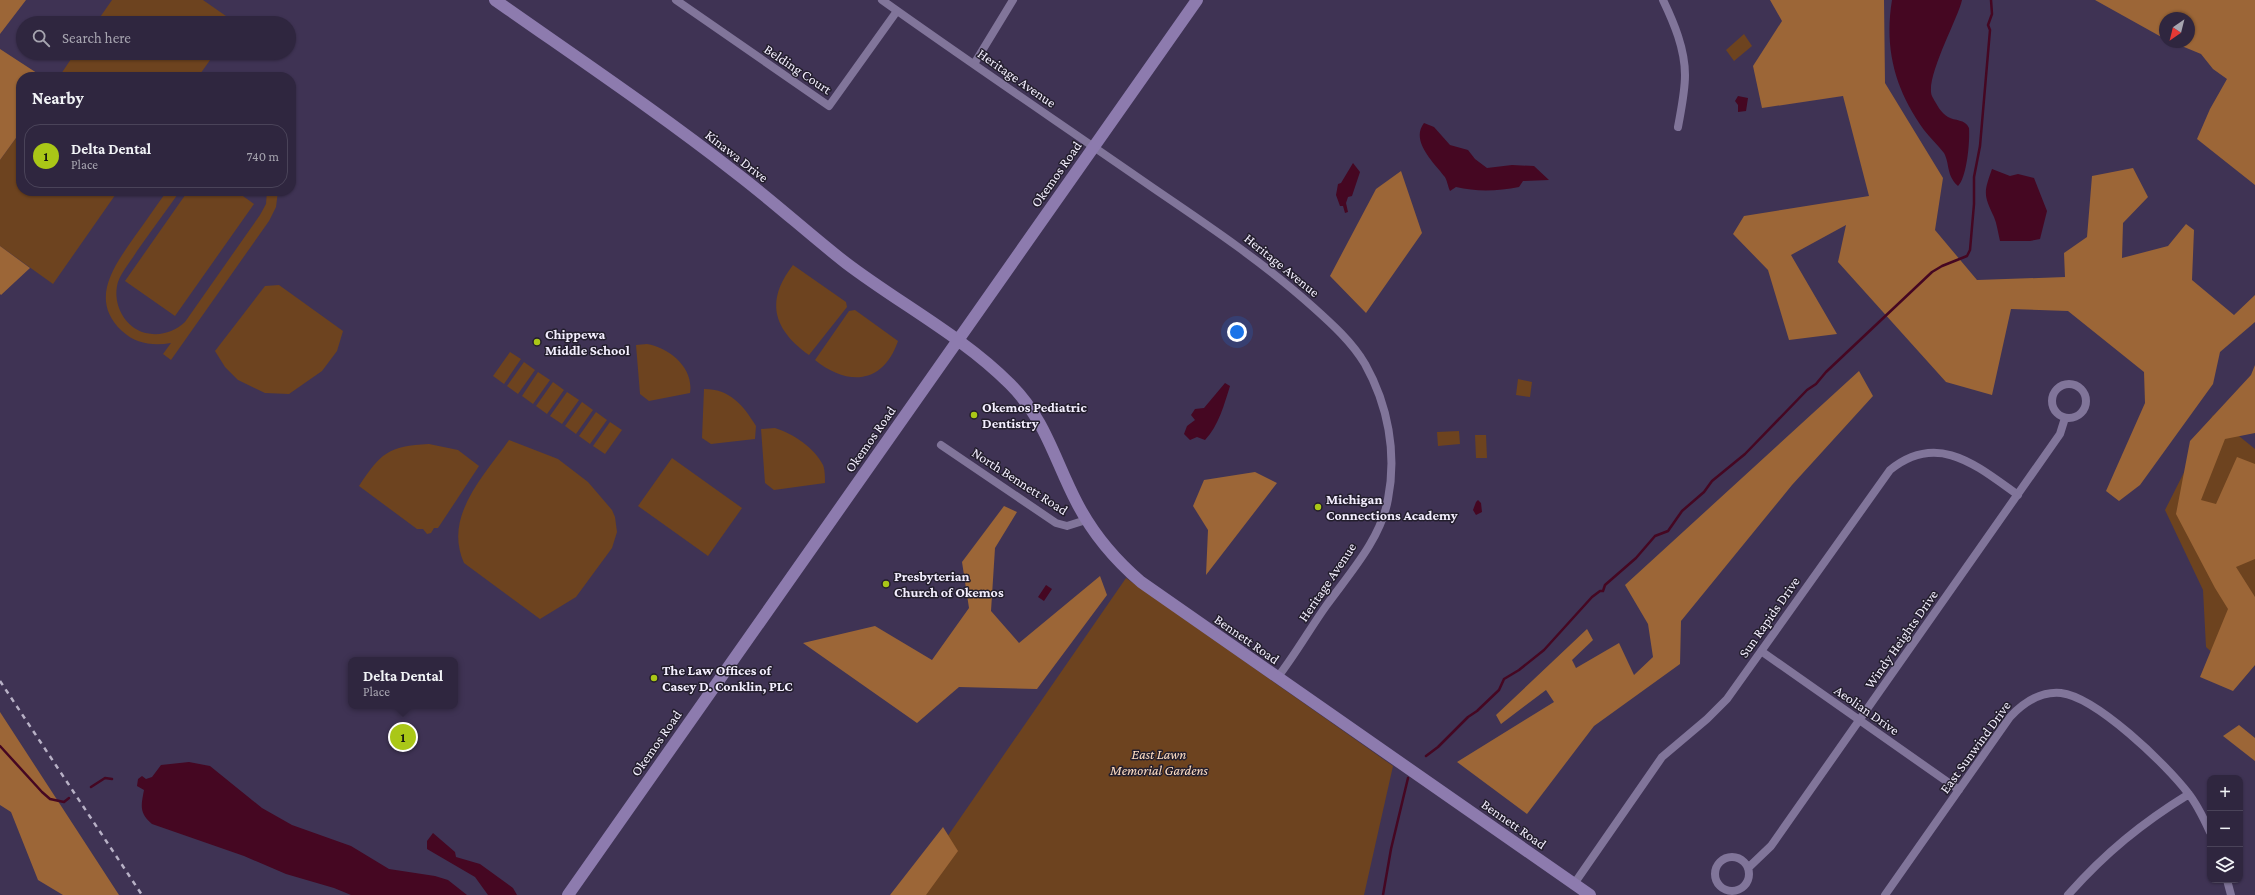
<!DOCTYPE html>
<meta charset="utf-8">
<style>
body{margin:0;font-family:"Crimson Pro",serif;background:#372e46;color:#f1f3f6}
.controls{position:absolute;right:12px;bottom:12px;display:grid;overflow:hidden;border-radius:8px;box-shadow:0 1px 3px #0004}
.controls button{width:36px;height:36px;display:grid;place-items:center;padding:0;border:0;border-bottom:1px solid #4a4359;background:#2f263f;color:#f1f3f6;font:20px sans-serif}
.compass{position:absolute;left:2159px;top:12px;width:36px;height:36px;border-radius:50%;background:#2f263f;box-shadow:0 1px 3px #0004;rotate:215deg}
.you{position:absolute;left:1237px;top:332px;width:14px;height:14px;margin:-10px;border:3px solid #fff;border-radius:50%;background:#1a73e8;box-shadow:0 0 0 6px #1a73e833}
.badge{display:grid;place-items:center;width:26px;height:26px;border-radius:50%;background:#aac717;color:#111;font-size:13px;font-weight:700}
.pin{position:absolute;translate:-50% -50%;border:2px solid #fff;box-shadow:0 1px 4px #0006}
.popup{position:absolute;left:348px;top:657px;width:110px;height:52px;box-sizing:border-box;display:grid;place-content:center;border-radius:8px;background:#2f263f;filter:drop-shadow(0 1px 3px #0005);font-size:13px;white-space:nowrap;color:#a7a5b0}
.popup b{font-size:15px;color:#f1f3f6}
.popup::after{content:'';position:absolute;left:50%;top:100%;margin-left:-8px;border:8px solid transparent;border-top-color:#2f263f}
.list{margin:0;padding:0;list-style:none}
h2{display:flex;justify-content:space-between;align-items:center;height:52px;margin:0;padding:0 16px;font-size:17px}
h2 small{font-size:13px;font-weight:400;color:#a7a5b0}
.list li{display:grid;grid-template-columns:26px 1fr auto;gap:12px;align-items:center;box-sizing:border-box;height:64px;margin:0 8px 8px;padding:0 8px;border:1px solid #4a4359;border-radius:16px}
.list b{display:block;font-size:15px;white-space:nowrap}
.list p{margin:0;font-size:13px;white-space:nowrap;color:#a7a5b0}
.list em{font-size:13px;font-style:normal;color:#a7a5b0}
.icon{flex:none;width:22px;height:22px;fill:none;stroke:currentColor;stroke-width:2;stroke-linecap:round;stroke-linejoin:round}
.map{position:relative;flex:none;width:2255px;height:895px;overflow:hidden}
.search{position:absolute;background:#2f263f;box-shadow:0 1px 3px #0004;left:16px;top:16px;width:280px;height:44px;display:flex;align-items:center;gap:10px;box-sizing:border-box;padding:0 14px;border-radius:22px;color:#a7a5b0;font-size:15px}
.panel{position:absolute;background:#2f263f;box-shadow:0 1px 3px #0004;left:16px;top:72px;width:280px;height:124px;border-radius:16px}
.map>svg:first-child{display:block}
.green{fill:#6d431f}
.forest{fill:#9c6637}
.water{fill:#450722}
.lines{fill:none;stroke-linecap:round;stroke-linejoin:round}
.stream{stroke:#450722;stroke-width:2.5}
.street{stroke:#81759a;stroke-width:8}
.secondary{stroke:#8d7bae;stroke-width:12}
.rail{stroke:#b8b1c6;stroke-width:2.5;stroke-dasharray:5 5;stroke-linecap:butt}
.poi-dot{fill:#aac717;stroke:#231e2d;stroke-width:1.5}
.labels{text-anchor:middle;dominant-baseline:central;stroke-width:3;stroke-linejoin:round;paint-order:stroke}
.street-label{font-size:14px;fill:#f3eefe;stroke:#231e2d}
.poi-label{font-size:14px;font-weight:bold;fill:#f3eefe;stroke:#231e2d;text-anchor:start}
.park-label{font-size:14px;font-style:italic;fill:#fdddc3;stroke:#231e2d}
</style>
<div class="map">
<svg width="2255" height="895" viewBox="0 0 2255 895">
<rect width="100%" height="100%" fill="#3f3354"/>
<path class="green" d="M112,0h91l33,23h-140z
M1744,34l8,12 -18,15 -8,-11z
M75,53h140l-17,24h-139z
M21,131v60h97l-65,93 -53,-38v-86z
M167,191h13c-14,20 -29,40 -43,60 -6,10 -15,20 -19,31 -6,20 5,43 24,50 16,5 31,1 43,-10l75,-107 6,-11 1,-13h11l-2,16 -7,14 -98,139 -8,-6 8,-11c-18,3 -35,1 -49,-12 -34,-32 -7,-66 13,-95 11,-15 21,-30 32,-45z
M188,191h48l18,13 -79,112 -50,-35z
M793,265l53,37 1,5 -38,48c-36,-26 -44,-54 -16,-90z
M279,285l64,46 -6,20 -15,20 -33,23 -24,-1 -27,-13 -13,-13 -10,-16 50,-65z
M855,310l43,31c-15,44 -51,45 -83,19l34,-49z
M647,344c23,4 47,24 43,49l-41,8 -9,-7 -4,-49z
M510,352l11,7 -17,25 -11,-8z
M524,362l11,8 -17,24 -11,-8z
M538,372l12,8 -17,24 -11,-8z
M1518,379l14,3 -2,15 -14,-2z
M553,382l11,8 -17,24 -11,-8z
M704,389c26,0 39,16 52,37l-1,13 -44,5 -9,-6z
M567,392l12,8 -17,24 -12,-8z
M582,402l11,8 -17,24 -11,-8z
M596,412l11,8 -17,24 -11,-8z
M2213,415l42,34v216l-13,15 -36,-33 -3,-57 -38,-80z
M610,422l12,8 -17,24 -12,-8z
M775,428c18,6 39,19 48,37 2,5 2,13 2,18l-51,7 -9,-7 -4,-54z
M1459,431l1,13 -22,2 -1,-14z
M1475,435h11l1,23h-11z
M509,440l49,19 30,23 24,28 3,7 2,15 -5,16 -36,49 -36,22 -76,-56c-21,-47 20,-87 45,-123z
M429,444l29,6 21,16 -41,62h-4l-3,5 -4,1 -4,-5h-6l-58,-43c22,-33 29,-40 70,-42z
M672,458l70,50 -34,48 -70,-50z
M1126,578l267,188 -29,129h-457z"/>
<path class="forest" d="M0,0h26l-26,34z
M1770,0h114l1,83 58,95 -8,52 42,50 88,-3 -1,-24 23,-16 5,-61 41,-8 15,29 -25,26 -1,35 46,-12 18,-22 8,6 -2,50 42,35 21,-20v27l-35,30 -7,32 -73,101 -21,16 -13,-10 39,-88 -1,-31 -76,-61 -57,-2 -19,86 -46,-13 -108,-120 8,-37 -55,30 46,79 -48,6 -21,-70 -35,-36 11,-18 125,-20 -26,-100 -81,12 -9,-42 29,-45z
M2095,0h160v185l-58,-46 13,-30 17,-30 -14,-10 -12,-15 -29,-12h17v-24h-24v21z
M0,49l43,28h-22v54l-21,29z
M1401,171l21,62 -56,80 -36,-37 46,-87z
M0,246l30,22 -29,27 -1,-1z
M2255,365v68l-30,6 -24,61 15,4 21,-47 18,7v95l-19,8 19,30v68l-22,26 -33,-14 28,-68 -13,-21 -39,-74 14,-73 61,-66z
M1859,371l14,25 -81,89 -111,136 -1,43 -86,62 -67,88 -70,-52 97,-60 -8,-12 -45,34 -5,-9 91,-86 6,11 -21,20 4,8 43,-25 15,32 19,-18 -5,-33 -23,-39z
M1255,472l22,11 -71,92 2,-45 -15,-24 11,-26z
M1004,506l13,6 -22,36 -4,63 28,32 81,-67 7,19 -70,94 -78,-2 -42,36 -114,-80 72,-17 57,34 37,-52 -7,-46z
M0,712l119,183h-56l-25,-15 -27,-68 -11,-7z
M2239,725l16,13v23l-32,-25z
M943,827l15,24 -32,44h-36z"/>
<path class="water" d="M1892,0h70c-4,19 -40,83 -29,98 4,7 8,15 15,19 7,4 17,2 21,11 1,13 -2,49 -11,58 -12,-11 -8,-22 -14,-33 -6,-8 -14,-15 -20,-23 -29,-40 -40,-81 -32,-130z
M1738,96l10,2 -2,13 -8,1v-7l-3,-4z
M1424,123l10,4 16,18 18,5 7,9 12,9 25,-3 22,1 15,14 -26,1 -4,6c-21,4 -42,5 -63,0l-6,4c-2,-4 -3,-12 -6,-15 -10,-13 -34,-35 -20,-53z
M1353,163l7,9 -8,24 -4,1 -2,6 2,9 -3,1 -2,-7h-3l-4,-11 2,-11 3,-1z
M1992,169l18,7 8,-2 16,4 13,33 -7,28 -10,2h-30c-2,-8 -3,-17 -6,-24 -11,-23 -10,-25 -2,-48z
M1225,383l5,3c-6,19 -11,39 -25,54l-8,-3 -7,3 -6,-6 3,-8 8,-6 -4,-5 4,-6 9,-1z
M1478,500l3,3 1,9 -6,3 -3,-5 3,-8z
M1046,585l6,4 -8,12 -6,-4z
M189,762l21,4 52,42 30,17 59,21 38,23 46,7 13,4 19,15h-116l-17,-7 -48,-14 -42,-18 -92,-32c-13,-11 -11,-18 -8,-34l-7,-4 1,-7 4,-3 4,3 6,-2 9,-12z
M433,833l22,19 1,5 24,7 33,24 4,7h-29l-13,-18 -48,-28v-8z"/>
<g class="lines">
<path class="stream" d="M0,746l42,46 8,7 14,3 5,-4
M1426,756l12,-9 30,-30 9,-6 22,-21 5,-11 15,-9 25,-20 48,-53 8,-6h3l2,-6 31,-27 19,-22 13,-5 14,-20 22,-19 8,-11 33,-27 62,-64 9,-6 10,-12 106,-100 10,-6 25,-10 3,-6 4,-46v-27l6,-31 10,-116 -2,-5 4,-11 -1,-14
M91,787l14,-9 7,1
M1383,895l8,-46 17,-71"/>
<path class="street" d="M676,0l153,106 68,-95
M882,0c91,65 185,128 277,192 53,36 106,72 154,115 19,17 39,35 52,57 23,41 32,89 23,135 -7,40 -39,75 -62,107 -17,24 -31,49 -49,72
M1663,0c11,23 22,49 22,75 0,17 -4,35 -7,52
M974,64l39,-64
M2052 401a17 17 0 1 1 34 0a17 17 0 1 1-34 0Z
M941,445l115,78 11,3 19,-6
M1761,651l198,139
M1715 874a17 17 0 1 1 34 0a17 17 0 1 1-34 0Z
M1748,868l23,-22 289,-412 5,-16
M2227,880l4,15
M1574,884l88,-127 45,-38 20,-20 163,-229c48,-39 87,-4 128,25
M1885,895l125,-178c14,-15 30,-26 51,-24 35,4 105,71 127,100 9,11 16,26 22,39
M2068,895c37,-42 74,-72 121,-101"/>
<path class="secondary" d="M495,0c81,57 163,112 241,173 38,29 73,61 110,90 54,41 116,73 164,121 36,36 44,75 67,119 16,31 37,56 64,79l449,313
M568,895l629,-895"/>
<path class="rail" d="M0,681l142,214"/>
</g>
<g class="poi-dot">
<circle cx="537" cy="342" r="4"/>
<circle cx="974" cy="415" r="4"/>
<circle cx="1318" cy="507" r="4"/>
<circle cx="886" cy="584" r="4"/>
<circle cx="654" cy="678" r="4"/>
</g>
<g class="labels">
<g class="street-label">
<text transform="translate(798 69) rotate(34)">Belding Court</text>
<text transform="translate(1017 78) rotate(35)">Heritage Avenue</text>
<text transform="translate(737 156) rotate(38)">Kinawa Drive</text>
<text transform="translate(1056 174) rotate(-55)">Okemos Road</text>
<text transform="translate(1282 265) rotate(39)">Heritage Avenue</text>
<text transform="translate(870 439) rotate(-55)">Okemos Road</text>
<text transform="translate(1020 481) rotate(33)">North Bennett Road</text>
<text transform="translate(1327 582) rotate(-56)">Heritage Avenue</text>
<text transform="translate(1769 617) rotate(-55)">Sun Rapids Drive</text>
<text transform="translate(1247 639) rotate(35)">Bennett Road</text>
<text transform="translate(1901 639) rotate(-55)">Windy Heights Drive</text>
<text transform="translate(1867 710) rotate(35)">Aeolian Drive</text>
<text transform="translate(656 743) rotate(-55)">Okemos Road</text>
<text transform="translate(1975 747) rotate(-54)">East Sunwind Drive</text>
<text transform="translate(1514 824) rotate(35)">Bennett Road</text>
</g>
<g class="poi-label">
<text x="545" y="334">Chippewa<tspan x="545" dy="16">Middle School</tspan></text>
<text x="982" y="407">Okemos Pediatric<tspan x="982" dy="16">Dentistry</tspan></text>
<text x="1326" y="499">Michigan<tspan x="1326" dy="16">Connections Academy</tspan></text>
<text x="894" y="576">Presbyterian<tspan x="894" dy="16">Church of Okemos</tspan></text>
<text x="662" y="670">The Law Offices of<tspan x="662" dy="16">Casey D. Conklin, PLC</tspan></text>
</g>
<g class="park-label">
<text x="1159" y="754">East Lawn<tspan x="1159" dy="16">Memorial Gardens</tspan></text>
</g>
</g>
</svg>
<div class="controls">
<button>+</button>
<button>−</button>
<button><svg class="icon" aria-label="layers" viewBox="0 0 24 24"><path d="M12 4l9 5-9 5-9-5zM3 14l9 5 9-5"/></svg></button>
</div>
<svg class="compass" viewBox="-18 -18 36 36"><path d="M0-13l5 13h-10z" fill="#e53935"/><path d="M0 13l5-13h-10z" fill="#a7a5b0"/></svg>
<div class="you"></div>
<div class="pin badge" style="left:403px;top:737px">1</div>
<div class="popup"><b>Delta Dental</b>Place</div>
<div class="search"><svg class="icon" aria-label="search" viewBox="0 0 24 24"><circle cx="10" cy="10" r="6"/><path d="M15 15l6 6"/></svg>Search here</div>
<section class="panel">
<h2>Nearby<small></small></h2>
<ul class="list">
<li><span class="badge">1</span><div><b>Delta Dental</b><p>Place</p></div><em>740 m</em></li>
</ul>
</section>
</div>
